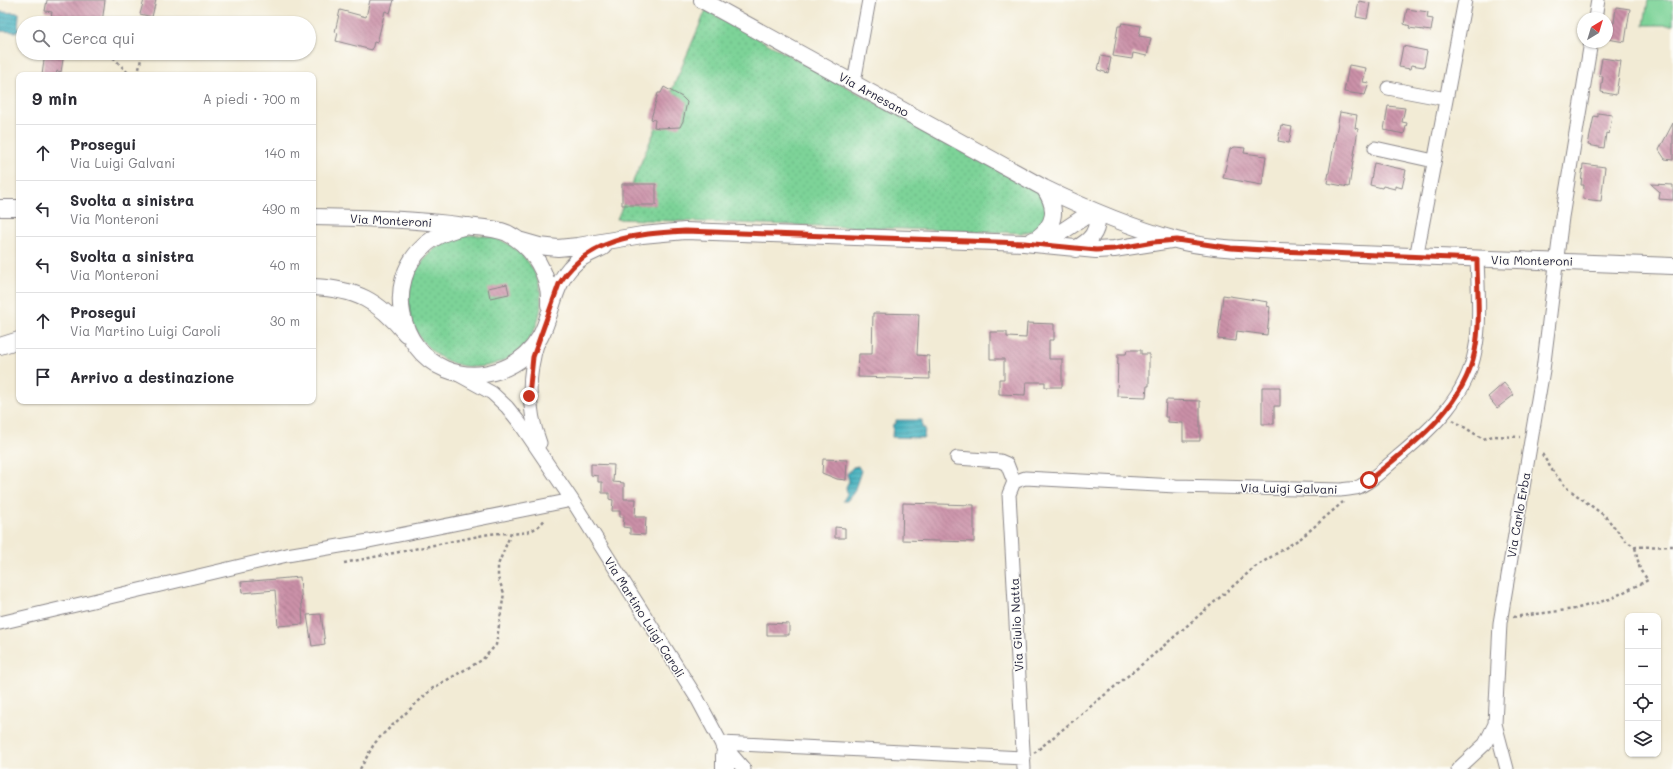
<!DOCTYPE html>
<html lang="it">
<meta charset="utf-8">
<style>
body{margin:0;font-family:Mali,sans-serif;background:#f2f2f3;color:#2b2b33}
.controls{position:absolute;right:12px;bottom:12px;display:grid;overflow:hidden;border-radius:8px;box-shadow:0 1px 3px #0004}
.controls button{width:36px;height:36px;display:grid;place-items:center;padding:0;border:0;border-bottom:1px solid #e1e1e2;background:#fff;color:#2b2b33;font:20px sans-serif}
.compass{position:absolute;left:1577px;top:12px;width:36px;height:36px;border-radius:50%;background:#fff;box-shadow:0 1px 3px #0004;rotate:38deg}
.stop{position:absolute;width:12px;height:12px;margin:-9px;border:3px solid #c8321e;border-radius:50%;background:#fff}
.stop.end{background:#c8321e;border-color:#fff;box-shadow:0 1px 4px #0008}
.list{margin:0;padding:0;list-style:none}
h2{display:flex;justify-content:space-between;align-items:center;height:52px;margin:0;padding:0 16px;font-size:17px}
h2 small{font-size:13px;font-weight:400;color:#7c7c81}
.list li{display:grid;grid-template-columns:26px 1fr auto;gap:12px;align-items:center;box-sizing:border-box;height:56px;padding:0 16px;border-top:1px solid #e1e1e2}
.list b{display:block;font-size:15px;white-space:nowrap}
.list p{margin:0;font-size:13px;white-space:nowrap;color:#7c7c81}
.list em{font-size:13px;font-style:normal;color:#7c7c81}
.icon{flex:none;width:22px;height:22px;fill:none;stroke:currentColor;stroke-width:2;stroke-linecap:round;stroke-linejoin:round}
.map{position:relative;flex:none;width:1673px;height:769px;overflow:hidden}
.search{position:absolute;background:#fff;box-shadow:0 1px 3px #0004;left:16px;top:16px;width:300px;height:44px;display:flex;align-items:center;gap:10px;box-sizing:border-box;padding:0 14px;border-radius:22px;color:#7c7c81;font-size:15px}
.panel{position:absolute;background:#fff;box-shadow:0 1px 3px #0004;left:16px;top:72px;width:300px;height:332px;border-radius:8px}
.map>svg:first-child{display:block}
.green{fill:#7dd398;stroke:#507a6a}
.garden{fill:url(#garden-dots);stroke:#507a6a}
.water{fill:url(#water-rules);stroke:#32697c}
.building{fill:url(#building-back-hatch)}
.lines{fill:none;stroke-linecap:round;stroke-linejoin:round}
.minor-casing{stroke:#8a8688;stroke-width:15}
.major-casing{stroke:#8a8688;stroke-width:18}
.highway-casing{stroke:#8a8688;stroke-width:20}
.path{stroke:#8a8688;stroke-width:2.5;stroke-dasharray:3 3;stroke-linecap:butt}
.minor{stroke:#fff;stroke-width:13}
.major{stroke:#fff;stroke-width:16}
.highway{stroke:#fff;stroke-width:18}
.route{stroke:#c8321e;stroke-width:5}
.labels{text-anchor:middle;dominant-baseline:central;stroke-width:3;stroke-linejoin:round;paint-order:stroke}
.street-label{font-size:12px;fill:#22223b;stroke:#fdfcf7}
</style>
<div class="map">
<svg width="1673" height="769" viewBox="0 0 1673 769">
<defs>
<pattern id="garden-dots" width="8" height="8" patternUnits="userSpaceOnUse"><rect width="8" height="8" fill="#7dd398"/><path d="M2 2h.1M6 6h.1" fill="none" stroke="#6cb584" stroke-width="1.8" stroke-linecap="round"/></pattern>
<pattern id="water-rules" width="6" height="5" patternUnits="userSpaceOnUse"><rect width="6" height="5" fill="#42b0be"/><path d="M0 2.5h6" fill="none" stroke="#378f9c"/></pattern>
<pattern id="building-back-hatch" width="6" height="6" patternUnits="userSpaceOnUse"><rect width="6" height="6" fill="#cb91a8"/><path d="M-1 5l2 2M0 0l6 6M5-1l2 2" fill="none" stroke="#a4768a"/></pattern>
</defs>
<rect width="100%" height="100%" fill="#fdfcf7"/>
<filter id="ink" filterUnits="userSpaceOnUse"><feTurbulence type="fractalNoise" baseFrequency=".025" numOctaves="2"/><feDisplacementMap in="SourceGraphic" scale="8" xChannelSelector="R" yChannelSelector="G"/><feConvolveMatrix kernelMatrix="1 2 1 2 8 2 1 2 1" color-interpolation-filters="sRGB"/></filter>
<filter id="wash" filterUnits="userSpaceOnUse"><feTurbulence type="fractalNoise" baseFrequency=".012" numOctaves="4" result="noise"/><feDisplacementMap in="SourceGraphic" scale="16" xChannelSelector="R" yChannelSelector="G"/><feGaussianBlur stdDeviation="0.9" result="paint"/><feColorMatrix in="noise" values="0 0 0 0 0 0 0 0 0 0 0 0 0 0 0 0 0 1.4 0 .05"/><feComposite in="paint" operator="in"/></filter>
<g filter="url(#wash)">
<rect width="100%" height="100%" fill="#f2ebd5"/>
<path class="green" d="M1648,0h25v25h-29z"/>
<path class="garden" d="M706,10l335,183 8,20 -11,16 -16,4 -405,-14z
M409 301a66 66 0 1 1 132 0a66 66 0 1 1-132 0Z"/>
<path class="water" d="M0,12l19,1 -1,19 -18,-1z
M896,420h26v8h3l-1,10 -32,-1 1,-13h3z
M858,466l3,5 -7,21 -7,9h-4l4,-7 -1,-7 3,-6 -2,-7 6,-7z"/>
<g id="blocks">
<path class="building" d="M47,0h58l-3,23h-52l2,-11 -7,-1z
M144,0h12l-4,17 -12,-3z
M370,0h24l-4,13 -5,-2 -8,32 -3,-1 -2,8 -36,-9 2,-8 -3,-1 5,-22 26,7z
M1359,1l11,2 -3,16 -11,-2z
M1616,7l14,2 -5,33 -18,-3 1,-17 6,1z
M1407,9l21,3 -1,6 6,1 -2,12 -22,-3 1,-2 -6,-2z
M1122,23l19,3 -2,10 12,2 -4,18 -14,-3 -1,6 -19,-3 5,-30h3z
M1403,46l24,5 -3,16 -13,-2 -1,4 -11,-2z
M45,53h19l-3,19 -4,-1 -1,4h-14z
M1101,56l10,2 -3,15 -10,-3z
M1602,58l19,3 -5,34 -15,-3 2,-16h-4z
M1349,65l17,3 -3,14 6,1 -4,12 -21,-3z
M664,87l18,10 5,5 -4,19 -3,6 -21,1 -5,-1 1,-7 -4,-1 7,-26h3z
M1388,106l17,2 -3,14 5,1 -3,11 -20,-4z
M1340,112l17,3 -2,13 3,1 -9,58 -22,-4z
M1598,113l14,2 -3,19 -3,-1 -2,15 -16,-3 6,-29 4,1z
M1673,123v37l-8,-1 -6,-9z
M1281,125l11,2 -3,16 -11,-2z
M1235,147l10,1 -1,5 22,3 -4,29 -39,-7 7,-29z
M1374,163l32,7 -4,18 -7,-2v3l-12,-3 -1,2 -12,-3z
M1583,164l22,3 -4,34 -18,-2 1,-14h-3z
M622,184h34v21h-34z
M1651,184l22,1v15l-14,-1 1,-7z
M507,284l2,10 -19,4 -2,-10z
M1223,295l45,7 -1,4 3,1 -3,28 -30,-4 -1,10 -18,-2z
M873,313l46,1 -2,41 12,1 1,23 -72,-2 1,-23h13z
M1027,323l27,1v16h-5v19h13v28h-17v-5h-19l-1,13 -26,-1v-15h5v-20h-14v-27h17v5l19,1z
M1127,350h14v4h8v32h-2l-1,11 -29,-1 1,-42h8z
M1504,383l10,12 -17,13 -9,-11z
M1262,387h18v19h-6v18h-12z
M1166,400l34,1v40h-17v-18l-15,-1v-5h-3z
M823,459l24,1 -1,20 -9,-1 -15,-6z
M591,464l23,1 -1,17 11,1v16h12l-1,18h11l-1,18 -15,-1v-6l-7,-1 1,-10h-4v-6h-8l1,-11 -4,-1v-6h-7v-11h-4v-6l-7,-1z
M903,503l71,2v37l-72,-2z
M835,527l10,1v10h-10z
M300,577l3,47 -25,2 -3,-36 -33,3 -1,-11z
M321,614l4,30 -13,2 -5,-31z
M767,623l22,1v11h-22z"/>
</g>
</g>
<g filter="url(#ink)">
<use href="#blocks" fill-opacity="0" stroke="#8a8688" stroke-width="1"/>
<g class="lines">
<g class="minor-casing">
<path id="minor" d="M1595,18l3,-18
M854,82l15,-82
M1388,88l58,11
M1375,148l59,13
M1416,258l49,-258
M538,341c-11,35 -11,68 2,102
M459,375l33,18 15,14 12,15 53,78 126,200 23,43 8,20
M957,458l43,3 7,3 7,18 11,-4 151,8 165,4c5,-1 10,-1 15,-2 13,-4 33,-24 44,-33 34,-28 67,-60 75,-104 6,-29 3,-62 2,-92
M1014,482l-5,12 15,275
M0,623l287,-68 82,-14 203,-41
M721,743l303,15
M725,747l19,22
M1458,769l27,-25 10,-20
M1507,769l-12,-45 5,-101 43,-253 19,-153 29,-175"/>
</g>
<g class="major-casing">
<path id="major" d="M702,0l342,188c43,21 86,39 132,52 32,9 69,9 103,11l394,15
M0,208h19
M313,217c51,1 102,2 152,9 15,2 28,1 42,7 26,13 44,43 42,72
M469,226c-17,3 -33,8 -46,21 -38,35 -25,102 22,122 34,14 76,1 95,-32 12,-22 12,-48 30,-69 9,-11 21,-15 33,-21
M1036,239c20,-14 22,-31 8,-51
M518,240l21,6 19,2 20,-2 64,-11 43,-4 339,12 72,7 18,-1 57,-9
M1033,240l30,-9 21,-14 12,-4
M1075,249c16,-8 25,-18 21,-36
M313,287c43,2 65,13 93,47
M0,346l19,-6"/>
</g>
<g class="highway-casing">
<path id="highway" d="M725,769v-14"/>
</g>
<path class="path" d="M109,53l21,22
M138,75l4,-22
M1453,420l30,19 10,-3 27,1
M1542,454l12,19 13,15 38,28 21,25 9,6 38,-1
M344,563l145,-29c23,-3 41,6 57,-16
M1513,617l62,-8 35,-10 38,-19 -8,-10 -5,-23
M1034,753l118,-97 103,-89 46,-29 42,-36
M360,769l14,-25 8,-9 51,-47 49,-28 14,-15 8,-52 -6,-15v-13l13,-32"/>
<use href="#minor" class="minor"/>
<use href="#major" class="major"/>
<use href="#highway" class="highway"/>
</g>
</g>
<g class="lines" filter="url(#ink)">
<path class="route" d="M529,396l4,-39 26,-73c29,-46 76,-50 126,-53l339,12 72,7 18,-1 40,-7 23,-2 54,8 48,3 198,8c0,30 4,63 -2,92 -12,58 -63,94 -106,129"/>
</g>
<g class="labels">
<g class="street-label">
<text transform="translate(874 94) rotate(29)">Via Arnesano</text>
<text transform="translate(391 220) rotate(3)">Via Monteroni</text>
<text transform="translate(1532 260) rotate(1)">Via Monteroni</text>
<text transform="translate(1289 488) rotate(1)">Via Luigi Galvani</text>
<text transform="translate(1518 515) rotate(-80)">Via Carlo Erba</text>
<text transform="translate(645 617) rotate(58)">Via Martino Luigi Caroli</text>
<text transform="translate(1016 625) rotate(-93)">Via Giulio Natta</text>
</g>
</g>
</svg>
<div class="controls">
<button>+</button>
<button>−</button>
<button><svg class="icon" aria-label="locate" viewBox="0 0 24 24"><circle cx="12" cy="12" r="6"/><path d="M12 2v4M12 18v4M2 12h4M18 12h4"/></svg></button>
<button><svg class="icon" aria-label="layers" viewBox="0 0 24 24"><path d="M12 4l9 5-9 5-9-5zM3 14l9 5 9-5"/></svg></button>
</div>
<svg class="compass" viewBox="-18 -18 36 36"><path d="M0-13l5 13h-10z" fill="#e53935"/><path d="M0 13l5-13h-10z" fill="#7c7c81"/></svg>
<div class="stop" style="left:1369px;top:480px"></div>
<div class="stop end" style="left:529px;top:396px"></div>
<div class="search"><svg class="icon" aria-label="search" viewBox="0 0 24 24"><circle cx="10" cy="10" r="6"/><path d="M15 15l6 6"/></svg>Cerca qui</div>
<section class="panel">
<h2>9 min<small>A piedi · 700 m</small></h2>
<ul class="list">
<li><svg class="icon" aria-label="ahead" viewBox="0 0 24 24"><path d="M12 20V5M6 11l6-6 6 6"/></svg><div><b>Prosegui</b><p>Via Luigi Galvani</p></div><em>140 m</em></li>
<li><svg class="icon" aria-label="left" viewBox="0 0 24 24"><path d="M17 20v-9H6M10 6l-5 5 5 5"/></svg><div><b>Svolta a sinistra</b><p>Via Monteroni</p></div><em>490 m</em></li>
<li><svg class="icon" aria-label="left" viewBox="0 0 24 24"><path d="M17 20v-9H6M10 6l-5 5 5 5"/></svg><div><b>Svolta a sinistra</b><p>Via Monteroni</p></div><em>40 m</em></li>
<li><svg class="icon" aria-label="ahead" viewBox="0 0 24 24"><path d="M12 20V5M6 11l6-6 6 6"/></svg><div><b>Prosegui</b><p>Via Martino Luigi Caroli</p></div><em>30 m</em></li>
<li><svg class="icon" aria-label="arrive" viewBox="0 0 24 24"><path d="M6 21V4h12l-3 4 3 4H6"/></svg><div><b>Arrivo a destinazione</b></div></li>
</ul>
</section>
</div>
